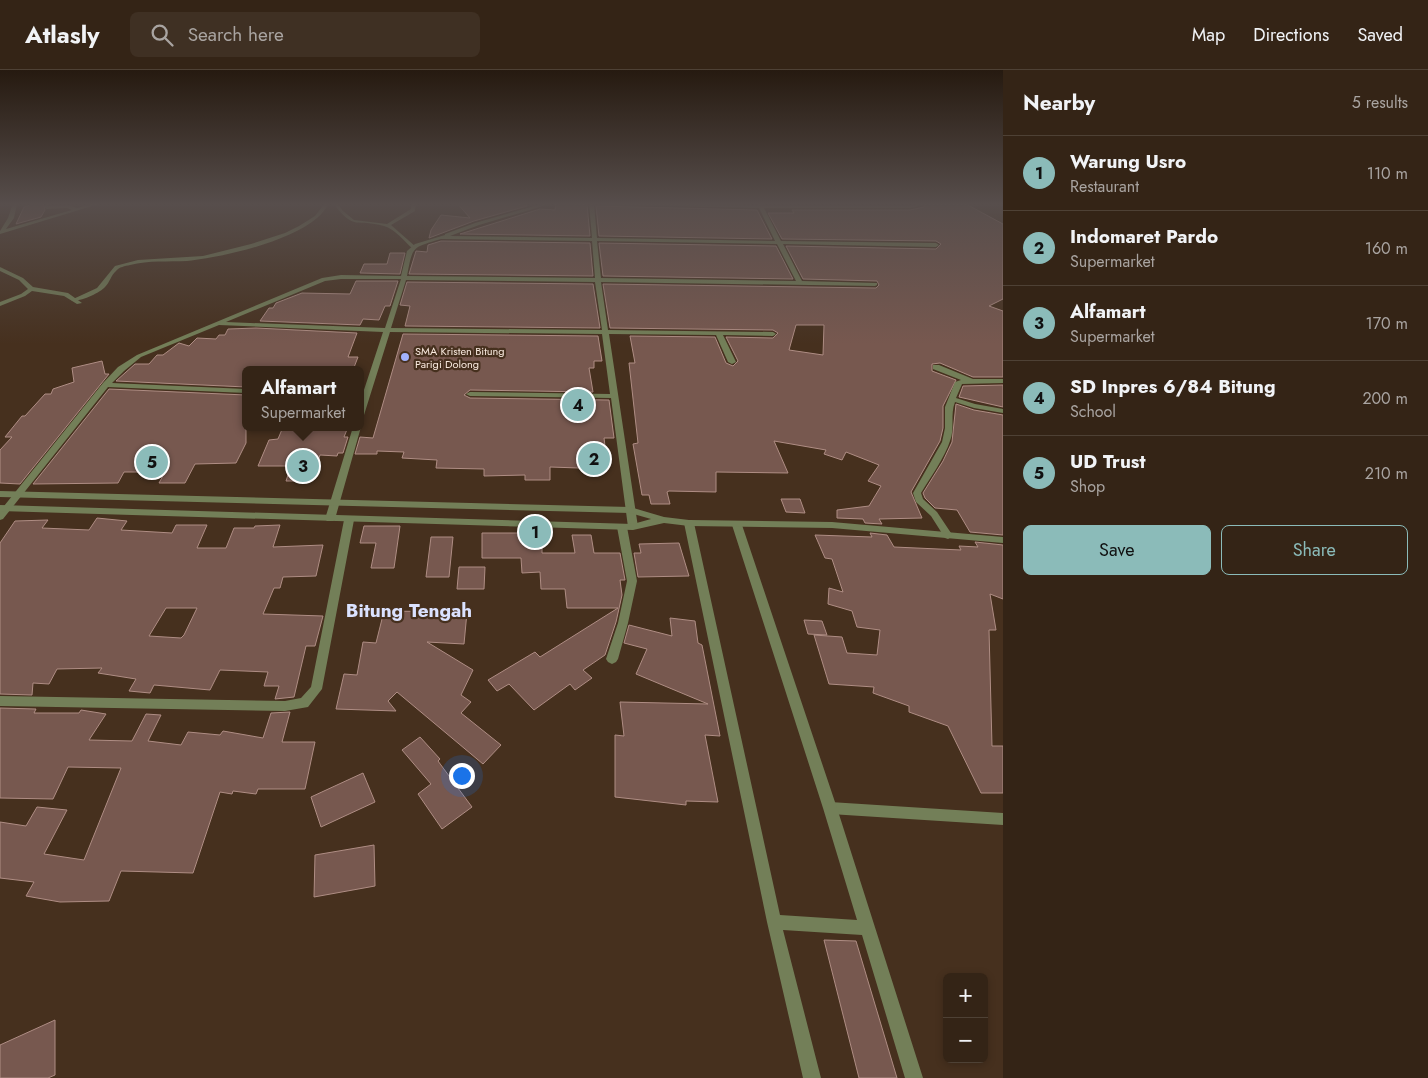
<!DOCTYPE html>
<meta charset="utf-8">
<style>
body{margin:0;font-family:Jost,sans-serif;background:#3f3023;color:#f1f3f6}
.controls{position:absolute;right:15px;bottom:15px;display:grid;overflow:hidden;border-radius:8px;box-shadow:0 2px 8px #0003}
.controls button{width:45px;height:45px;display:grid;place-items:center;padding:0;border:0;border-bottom:1px solid #4e4135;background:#342416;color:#f1f3f6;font:25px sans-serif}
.you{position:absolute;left:461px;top:705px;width:18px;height:18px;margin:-12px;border:4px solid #fff;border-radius:50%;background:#1a73e8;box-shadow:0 0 0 8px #1a73e833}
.badge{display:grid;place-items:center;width:32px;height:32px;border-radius:50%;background:#8bbbb9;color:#111;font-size:16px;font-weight:700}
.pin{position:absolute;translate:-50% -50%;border:2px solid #fff;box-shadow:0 1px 5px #0006}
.popup{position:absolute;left:242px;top:296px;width:122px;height:65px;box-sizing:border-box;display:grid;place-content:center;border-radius:8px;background:#342416;filter:drop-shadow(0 1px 4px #0005);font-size:16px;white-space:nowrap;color:#a9a4a1}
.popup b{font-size:19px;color:#f1f3f6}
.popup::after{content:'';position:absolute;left:50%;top:100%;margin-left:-10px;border:10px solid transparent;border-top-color:#342416}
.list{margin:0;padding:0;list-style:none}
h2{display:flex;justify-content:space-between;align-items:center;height:65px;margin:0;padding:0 20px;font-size:21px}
h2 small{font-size:16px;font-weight:400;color:#a9a4a1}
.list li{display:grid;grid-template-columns:32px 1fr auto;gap:15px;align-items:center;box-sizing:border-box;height:75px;padding:0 20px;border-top:1px solid #4e4135}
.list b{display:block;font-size:19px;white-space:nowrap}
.list p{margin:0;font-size:16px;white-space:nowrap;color:#a9a4a1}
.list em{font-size:16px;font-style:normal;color:#a9a4a1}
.actions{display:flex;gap:10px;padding:15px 20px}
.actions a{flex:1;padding:11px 0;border:1px solid #8bbbb9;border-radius:8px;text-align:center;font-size:18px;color:#8bbbb9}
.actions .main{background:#8bbbb9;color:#111}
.icon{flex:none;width:28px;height:28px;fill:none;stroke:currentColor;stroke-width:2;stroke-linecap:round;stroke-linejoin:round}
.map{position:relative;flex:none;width:1003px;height:1008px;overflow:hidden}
header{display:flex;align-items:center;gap:30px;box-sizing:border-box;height:70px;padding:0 25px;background:#342416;border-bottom:1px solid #4e4135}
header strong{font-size:24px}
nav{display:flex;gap:28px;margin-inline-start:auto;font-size:18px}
.search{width:350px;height:45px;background:#3f3023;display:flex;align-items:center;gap:12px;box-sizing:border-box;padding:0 18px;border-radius:8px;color:#a9a4a1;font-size:19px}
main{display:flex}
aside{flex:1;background:#342416}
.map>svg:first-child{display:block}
.building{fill:#77584f;stroke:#af8d84;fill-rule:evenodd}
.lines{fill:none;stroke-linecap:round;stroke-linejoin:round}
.service{fill:#737f58;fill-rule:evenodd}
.minor{fill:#737f58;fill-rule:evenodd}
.tertiary{fill:#737f58;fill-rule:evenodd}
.poi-dot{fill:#a2b2fd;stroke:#46301e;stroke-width:2}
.labels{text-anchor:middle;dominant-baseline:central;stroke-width:4.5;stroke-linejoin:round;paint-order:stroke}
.far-poi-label{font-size:11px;fill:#f9eadf;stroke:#46301e;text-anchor:start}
.district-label{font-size:19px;font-weight:bold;fill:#dbe2ff;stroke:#46301e}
</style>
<header>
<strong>Atlasly</strong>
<div class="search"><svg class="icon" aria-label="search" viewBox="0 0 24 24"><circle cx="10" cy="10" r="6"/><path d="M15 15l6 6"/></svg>Search here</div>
<nav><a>Map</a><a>Directions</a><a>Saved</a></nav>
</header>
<main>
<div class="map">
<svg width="1003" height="1008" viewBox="0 0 1003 1008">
<rect width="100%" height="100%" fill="#46301e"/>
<path class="building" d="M31,133h12l2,7 -4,7 -25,7 8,-17 4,-1z
M457,133h58l12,3 -53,15 -45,17 2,-8 10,-15 29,3z
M556,133l31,1 3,32 -130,-2 80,-25 15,1z
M926,134h40l37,20v75l-14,7 14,5v66h-30l-33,-14 -8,1v7l24,9 -13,26v22l-3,13 -29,51 11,26 -43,1 3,5 -17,-1 -2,-4 -26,-1v-8l32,-4 12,-20 -13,-5 11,-16 -33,-13 -4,8 -18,-6 2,-4 -52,-9 14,32 -72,-1v20l-47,-1 -2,1 3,12h-19l-2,-9h-7l-9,-51 5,-1 -9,-80h6l-5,-27 85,1 11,26 7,3 5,-5 -12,-24 47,1 5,-5 -5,-3 -163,-2 -7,-44 273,4 3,-3 -2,-4 -74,-2 -17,-33 150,3 5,-5 -5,-3 -154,-2 -14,-26h26l-2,-3h118l14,-3zM796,255h28l-1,30 -34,-5z
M596,136l161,4 15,29 -173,-3z
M441,171l149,2 3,33 -184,-2 7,-23 11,1 1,-7z
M599,173l177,3 17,33 -190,-3z
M390,183h15l-5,21 -40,-1 4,-9h23z
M356,211h42l-8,25h-5l-6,14 -16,-1 -3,6 -100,-4 9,-13h4l3,-5 26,-10 48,1z
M407,212l186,2 7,44 -195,-2 5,-20 -10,-1z
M256,258l101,5 -9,24h10l-5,13h-107v17l-130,-6 19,-17h14l8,-9h6l16,-12 10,3 8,-8 19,1 3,-4h6l3,-6z
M403,264l195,2 4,25h-8v7h-5l4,24 -123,-2 -6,5 6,3 139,2 5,38h-10l4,31 -58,-2v13h-25v-5l-41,1v-7l-48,-1 1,-8 -35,-2 2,-6 -27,-1v3h-22l5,-17 13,1z
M102,291l3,13h4l-89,110 -20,-1v-33l12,-13h-7l17,-21h3l20,-22h6l2,-5 21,-7 -2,-14z
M1003,315v22l-44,-10 4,-11z
M109,319l137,6v48l-10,20 -41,1 -10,19h-26l6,-11h-41l-6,11 -85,1z
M956,334l18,6 29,5v120l-33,-3 -13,-22 -22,-2 -10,-10 -2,-5 20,-32 9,-19z
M283,357h65l-4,10h4l-5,16h-5l-1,3 -17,-1 -8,26h-26l5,-15h-33l11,-26 9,-1z
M781,429h19l5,14 -19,-1z
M97,448l30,3 -6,9 51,3 4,-8h31l-10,23h29l8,-20h20l1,-2 25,-1 -7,22 50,-2 -7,31 -33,1 -3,11h-6l-11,26 60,2 -8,30h-9l-12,51 -19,2 4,-13h-15l4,-14 -48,-2 -10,20 -56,-5 -4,8 -21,-2 7,-12 -38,-6 4,-5 -45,1 -8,15 -16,-1 -1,12 -32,-1v-151l15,-22 33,-1 -6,8 47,2zM166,538h31l-13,27 -3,3 -32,-2z
M364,456h36l-6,42h-23l5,-25h-16z
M527,459h15v24h33l-3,-18h19l3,18h26l5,27h-5l2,15 -6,27 -11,33 -22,15 9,8 -17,12 -5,-6 -36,26 -25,-26 -12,7 -9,-11 47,-28 5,5 78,-49h-51l-2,-19h-24l-1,-17 -18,1 -1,-15h-39v-25h45z
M870,463l17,2 7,12 67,3 -2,-4 19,1 -3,-5 28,3v54l-13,-5 6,36h-7l3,116h11v47h-22l-33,-67 -39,-14v-6l-36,-13 1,-6 -45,-3 -15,-49 28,2 5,16 30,2 3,-25 -23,-3 -5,-16 -24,-7 1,-16 14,4 -11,-33 -7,-1 -10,-23 57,2z
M431,467h22l-4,40h-23z
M679,473l10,33 -51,1 -4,-24h7l-2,-9z
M459,497h26l-1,22h-27z
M384,541l83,1 -3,32 -37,-2 46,28 -12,25 10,7 -10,11 40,32 -18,19 -86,-72 -9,9 8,10 -60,-2 8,-35 13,1 6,-33 13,1z
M670,548l25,3 3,22 4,2 18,91 -15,-1 13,67 -32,-1v4l-71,-8v-62l9,1 -4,-34 88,2 -72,-30 11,-25 -23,-6 5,-18 43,11z
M804,550l18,1 5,14 -19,-1z
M0,638l36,1 -2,4h45l2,-3 25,4 -17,26 43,1 14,-27 15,1 -13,26 33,4 7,-13 32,3 3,-4 40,7 8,-25 19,-1 -8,30h33l-10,47h-47l-2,5 -23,-3 -1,3 -12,-2 -27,81 -72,-2 -12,30 -49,1 -34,-6 8,-14 -34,-4v-56l26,4 11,-19 30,3 -23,44 40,6 37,-92 -53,-1 -15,32 -53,-1z
M420,667l20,22 -2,2 34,46 -30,22 -24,-35 13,-10 -29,-34z
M363,703l12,29 -54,25 -10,-30z
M374,775l1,41 -61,11 1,-42z
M824,870l32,1 41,137h-38z
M55,950v55l-7,3h-48v-33z"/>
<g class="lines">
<path class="service" d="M325,133h4c-3,5 -7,11 -12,15 -28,24 -93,39 -130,43 -19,1 -38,-1 -57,4 -5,1 -11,2 -14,6 -5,4 -6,11 -11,16 -5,6 -27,16 -34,13l26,-12 18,-22 23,-6 65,-4 48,-12 34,-11 14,-7 16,-10z
M333,133h4l6,8 11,9 33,4 24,-15 1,-6h4l-1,8 -24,14 25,22 -4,1c-8,-7 -17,-19 -28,-22 -28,-8 -29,6 -51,-23z
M830,732l173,11v12l-173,-11 -4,-2 -2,-4 2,-4z"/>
<path class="minor" d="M13,133h4l-3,15 -8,11 66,-19 -5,-2 -20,1 -2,-1v-5h4v3l19,-1 9,3 18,-5h7l-102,31v-3l8,-13z
M545,133h8l-74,22 -29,11 142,2 -3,-35 168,2v-2h4l1,3h148l14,-3v2l-14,3h-146l17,33 155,2 3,2 -3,2 -153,-3 19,37 75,2v2l-2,1 -274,-4 7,48 165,2 3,2 -3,2 -50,-1 13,27 -4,2 -4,-2 -12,-27 -107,-1 29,193 -2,2h-6l-2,-2 -17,-129 -141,-2 -4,-2 4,-2 140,2 -8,-60 -212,-2 -26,83 -4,2v-15l23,-70 -164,-7 -78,32 -17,14 -12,12 134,6v4l-138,-6 -105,132 -3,1v-9l103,-128 15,-16 19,-12 185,-77 19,-3 60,1 6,-25 8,-7 30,-9v-1l30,-11zM594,134l165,4 16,33 -178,-3zM441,169l151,2 3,37 -188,-2c6,-31 5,-28 34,-37zM597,171l180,3 19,37 -195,-3zM341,209h60l-16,49 -159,-6 99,-41zM406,210l189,2 7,48 -211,-2z
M0,197l23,11 10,9 35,6 14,10 -5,1 -13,-8 -32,-5 -7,5 -25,10v-4l21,-8 7,-5 -9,-9 -19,-9z
M933,295h6l34,14h30v4l-41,1 -6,14 19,6 28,5v4l-29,-5 -19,-6c-5,12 0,27 -5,39 -5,16 -20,37 -29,52l2,6 14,13 16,24 -5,3 -3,-1 -14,-22 -15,-14 -3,-9 29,-51 3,-14v-21l10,-25 6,-2 -28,-11z
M360,356l1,1 -26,92 -2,2h-6l-2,-2 28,-92z
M349,447l5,3 -32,169 -14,18 -23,4 -285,-5v-10l285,5 16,-3 10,-11 33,-167z
M689,450l5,3 86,392 77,5 -34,-112 -91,-283 5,-3 5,3 95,283 86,270h-18l-43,-143 -79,-5 38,148h-18l-36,-156 -83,-399z
M622,454l5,3 10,54 -9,42 -10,36 -2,3 -4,2 -4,-2 -2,-3 12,-36 9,-42 -10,-54z"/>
<path class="tertiary" d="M0,421l630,16 34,10 25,3 143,2 171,15v6l-171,-15 -143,-2 -25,-3 -31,7 -633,-19v-6l633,19 18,-5 -21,-6 -630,-16z"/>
</g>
<linearGradient id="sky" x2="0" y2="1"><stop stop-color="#261a10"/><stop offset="0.49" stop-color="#574e4c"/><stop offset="1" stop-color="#574e4c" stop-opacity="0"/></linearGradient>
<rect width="1003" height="274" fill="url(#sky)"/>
<circle class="poi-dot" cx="405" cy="287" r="5"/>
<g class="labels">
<g class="far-poi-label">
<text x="415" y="281">SMA Kristen Bitung<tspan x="415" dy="13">Parigi Dolong</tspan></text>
</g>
<g class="district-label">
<text x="409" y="540">Bitung Tengah</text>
</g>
</g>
</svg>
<div class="controls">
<button>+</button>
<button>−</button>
</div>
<div class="you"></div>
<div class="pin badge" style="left:535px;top:462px">1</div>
<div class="pin badge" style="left:594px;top:389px">2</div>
<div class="pin badge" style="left:303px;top:396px">3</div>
<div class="popup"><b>Alfamart</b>Supermarket</div>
<div class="pin badge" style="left:578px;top:335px">4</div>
<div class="pin badge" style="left:152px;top:392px">5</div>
</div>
<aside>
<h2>Nearby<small>5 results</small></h2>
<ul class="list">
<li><span class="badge">1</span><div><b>Warung Usro</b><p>Restaurant</p></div><em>110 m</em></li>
<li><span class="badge">2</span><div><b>Indomaret Pardo</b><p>Supermarket</p></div><em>160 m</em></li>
<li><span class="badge">3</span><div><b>Alfamart</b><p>Supermarket</p></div><em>170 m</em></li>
<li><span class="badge">4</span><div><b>SD Inpres 6/84 Bitung</b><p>School</p></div><em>200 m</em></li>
<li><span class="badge">5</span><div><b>UD Trust</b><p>Shop</p></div><em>210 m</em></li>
</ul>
<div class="actions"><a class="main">Save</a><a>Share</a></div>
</aside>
</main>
